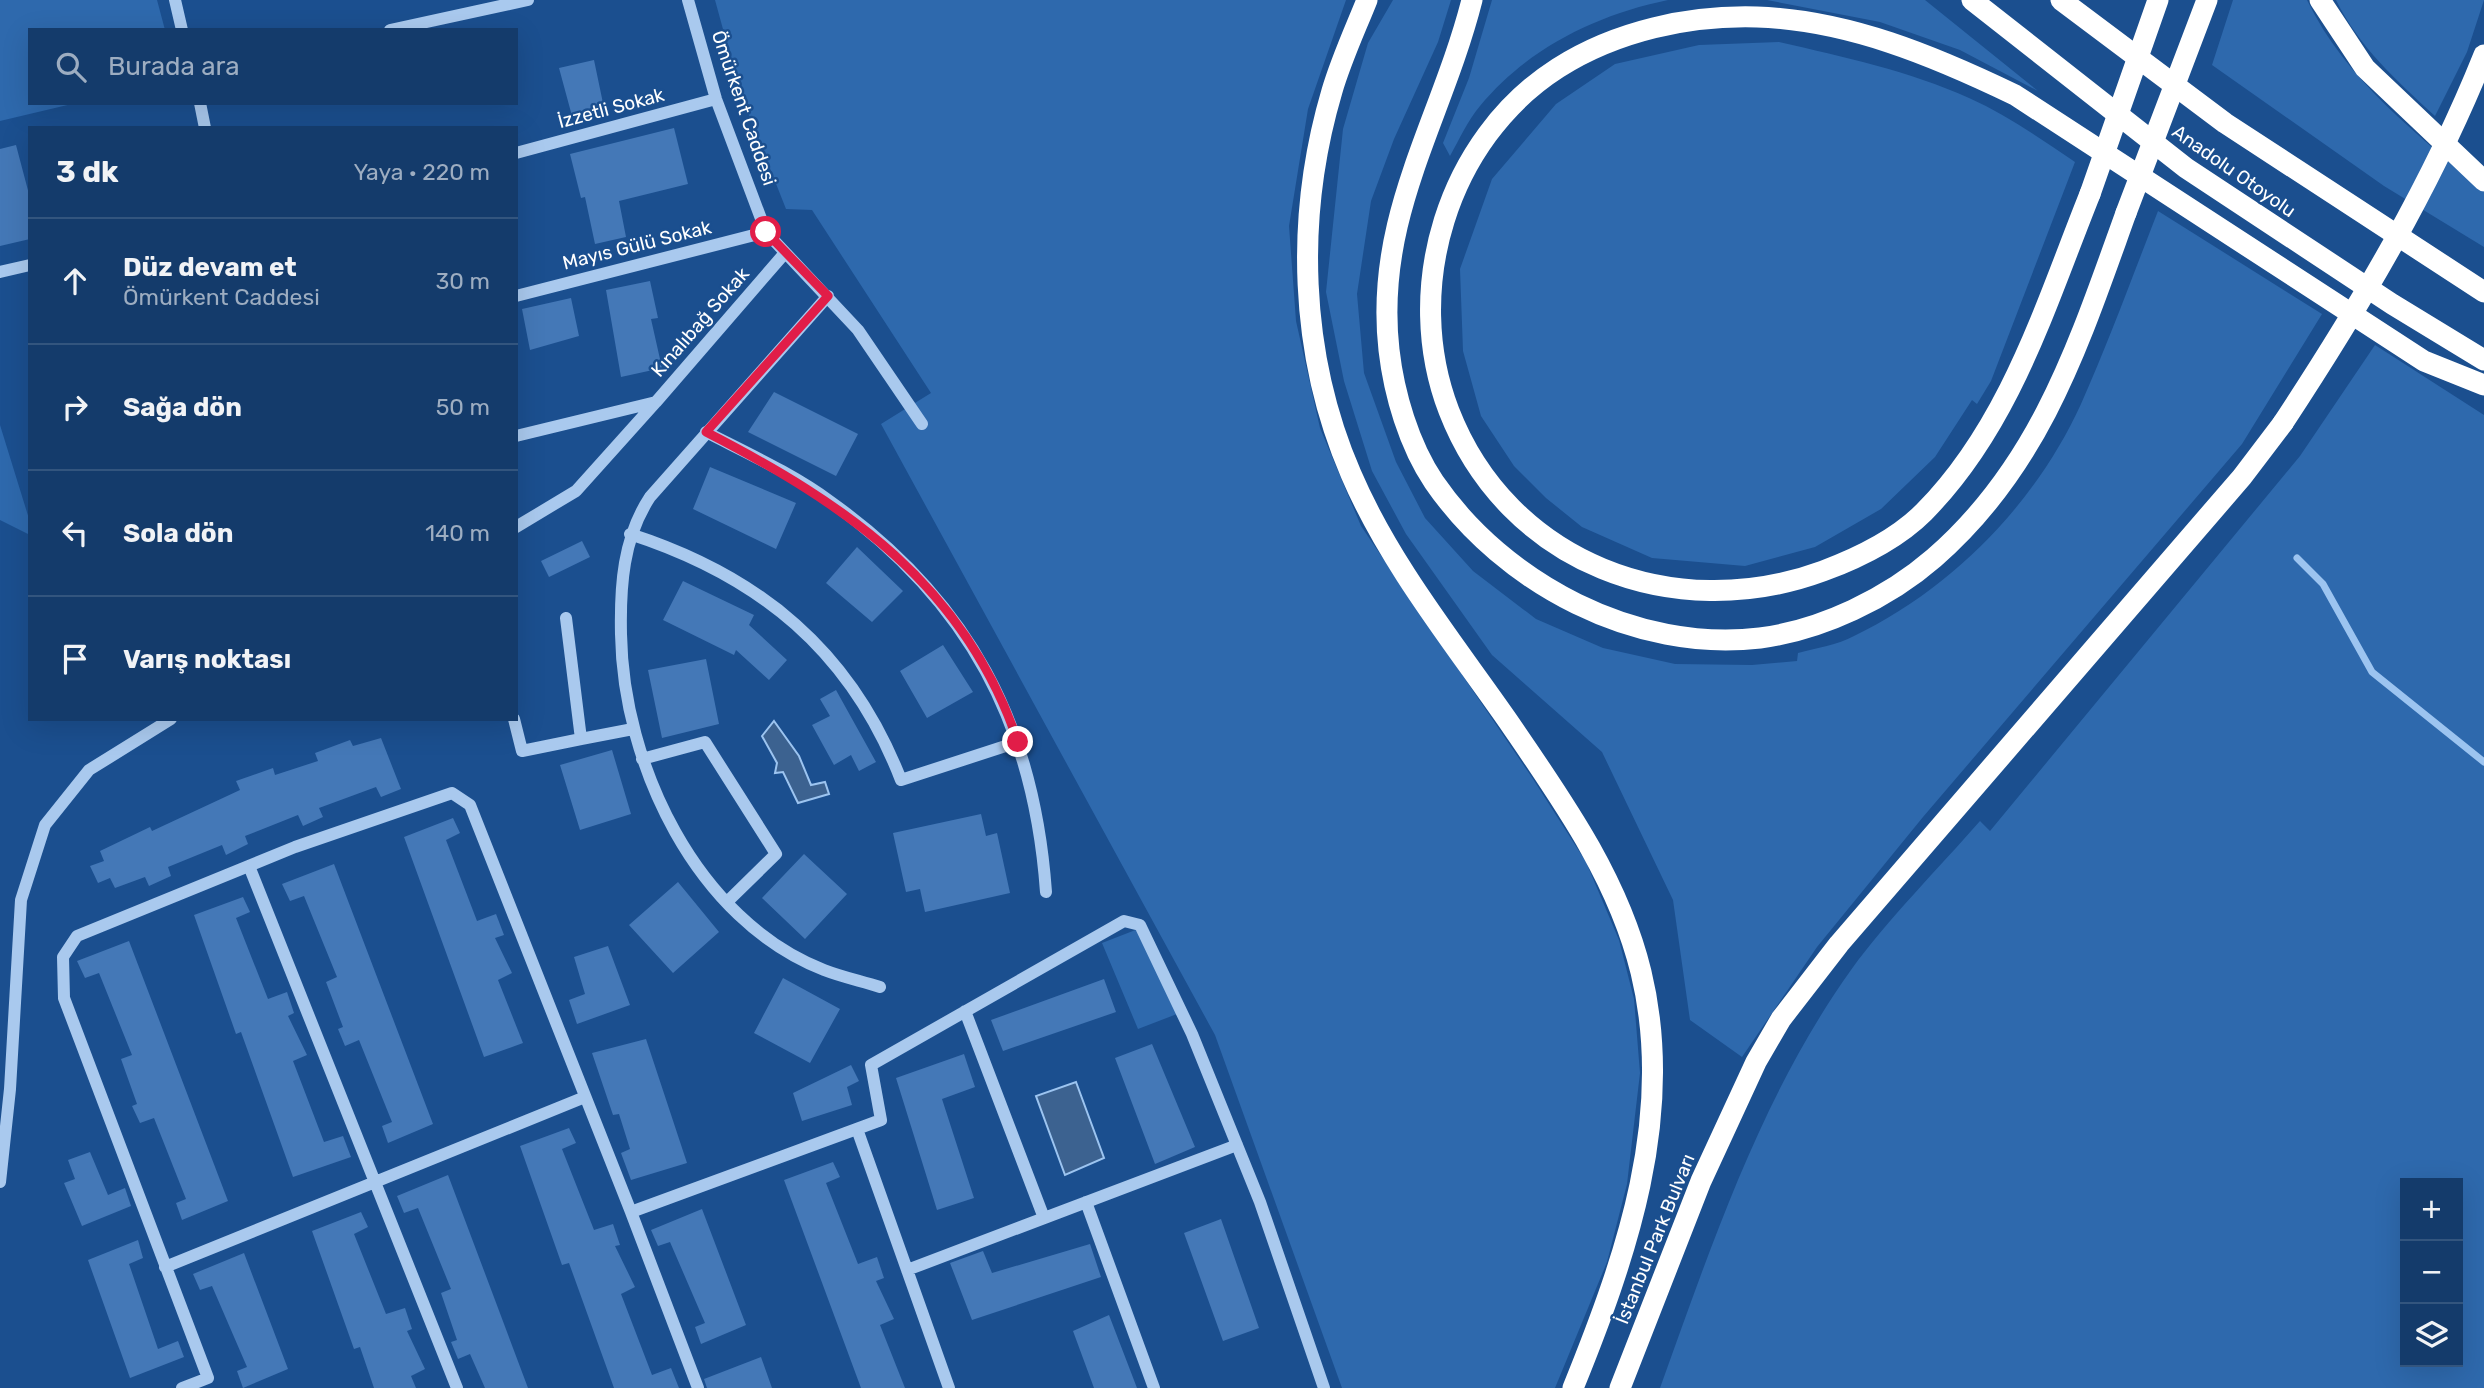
<!DOCTYPE html>
<html lang="tr">
<meta charset="utf-8">
<style>
body{margin:0;font-family:Rubik,sans-serif;background:#1d4271;color:#f1f3f6}
.controls{position:absolute;right:21px;bottom:21px;display:grid;overflow:hidden;border-radius:0px;box-shadow:0 7px 28px #0002}
.controls button{width:63px;height:63px;display:grid;place-items:center;padding:0;border:0;border-bottom:2px solid #33557e;background:#143b6b;color:#f1f3f6;font:35px sans-serif}
.stop{position:absolute;width:21px;height:21px;margin:-16px;border:5px solid #e11d48;border-radius:50%;background:#fff}
.stop.end{background:#e11d48;border-color:#fff;box-shadow:0 2px 7px #0008}
.list{margin:0;padding:0;list-style:none}
h2{display:flex;justify-content:space-between;align-items:center;height:91px;margin:0;padding:0 28px;font-size:30px}
h2 small{font-size:23px;font-weight:400;color:#9dadc1}
.list li{display:grid;grid-template-columns:46px 1fr auto;gap:21px;align-items:center;box-sizing:border-box;height:126px;padding:0 28px;border-top:2px solid #33557e}
.list b{display:block;font-size:26px;white-space:nowrap}
.list p{margin:0;font-size:23px;white-space:nowrap;color:#9dadc1}
.list em{font-size:23px;font-style:normal;color:#9dadc1}
.icon{flex:none;width:38px;height:38px;fill:none;stroke:currentColor;stroke-width:2;stroke-linecap:round;stroke-linejoin:round}
.map{position:relative;flex:none;width:2484px;height:1388px;overflow:hidden}
.search{position:absolute;background:#143b6b;box-shadow:0 7px 28px #0002;left:28px;top:28px;width:490px;height:77px;display:flex;align-items:center;gap:18px;box-sizing:border-box;padding:0 24px;border-radius:0px;color:#9dadc1;font-size:26px}
.panel{position:absolute;background:#143b6b;box-shadow:0 7px 28px #0002;left:28px;top:126px;width:490px;height:595px;border-radius:0px}
.map>svg:first-child{display:block}
.green{fill:#2e69ad;fill-rule:evenodd}
.water{fill:#3c6290;stroke:#9cc4f0;stroke-width:2}
.lines{fill:none;stroke-linecap:round;stroke-linejoin:round}
.stream{stroke:#9cc4f0;stroke-width:7}
.building{fill:#4478b7}
.minor{stroke:#a9c9ee;stroke-width:12}
.highway{stroke:#fff;stroke-width:21}
.highway-bridge{stroke:#fff;stroke-width:21}
.route{stroke:#e11d48;stroke-width:9}
.labels{text-anchor:middle;dominant-baseline:central;stroke-width:5;stroke-linejoin:round;paint-order:stroke}
.street-label{font-size:19px;fill:#fff;stroke:#1b4f8f}
</style>
<div class="map">
<svg width="2484" height="1388" viewBox="0 0 2484 1388">
<rect width="100%" height="100%" fill="#1b4f8f"/>
<path class="green" d="M0,0h157l8,30h-135v73h46l-76,18z
M715,0h631l-38,109 -19,117 7,95 24,107 41,98 172,253 53,83 33,78 15,59 6,74 -13,111 -20,78 -52,126h-213l-127,-353 -334,-611 50,-31 -119,-183 -26,-1 -45,-114z
M1393,0h58l-13,42 -44,97 -23,62 -14,93 7,79 32,89 29,56 48,53 63,48 67,29 72,16 77,1 45,-4 1,-8c18,-5 40,-8 56,-17 98,-47 182,-133 227,-232 28,-63 52,-129 77,-193l164,103 -80,130 -319,373 -106,130 -75,110 -52,-37 -17,-120 -71,-148 -110,-97 -86,-121 -34,-63 -28,-90 -18,-89 17,-163 25,-86z
M1492,0h176c-72,15 -140,48 -188,106 -12,14 -21,34 -30,50l-7,-13 26,-65z
M1767,0h158l113,91 -78,-41 -80,-28z
M2233,0h74c39,81 111,134 177,192v55l-100,-61 -172,-121z
M2336,0h148l-17,52 -32,64c-38,-35 -76,-69 -99,-116z
M1779,42c65,15 130,29 190,56 38,17 72,41 106,64l-84,219 -14,23 -5,-4 -37,57 -54,52 -66,38 -70,19 -93,-8 -70,-31 -36,-29 -32,-32 -33,-50 -18,-65 -3,-82 32,-90 64,-75 59,-40 84,-19z
M2375,345l109,70v973h-824c52,-144 101,-292 191,-418 36,-50 88,-102 129,-149l10,10 310,-375zM2405,1183h53v179h-53z
M0,425l30,97v13l-30,-15z
M1138,929l39,85 -39,15 -36,-86z"/>
<path class="water" d="M774,721l25,35 12,29 14,-3 4,12 -31,9 -15,-31 -8,1 2,-10 -15,-27z
M1076,1082l28,76 -39,17 -29,-79z"/>
<g class="lines">
<path class="stream" d="M2297,558l26,26 49,88 112,90"/>
</g>
<path class="building" d="M594,60l10,48 -32,8 -13,-48z
M674,128l14,56 -69,17 7,36 -31,7 -10,-47 -4,1 -11,-44z
M16,145l14,53v41l-30,7v-97z
M650,281l8,37 -7,1 11,49 -41,9 -15,-87z
M571,298l8,38 -49,14 -8,-41z
M774,392l84,42 -22,42 -88,-44z
M710,467l86,36 -20,46 -83,-40z
M582,541l8,16 -41,20 -8,-16z
M857,547l46,44 -31,31 -46,-39z
M683,581l71,34 -5,10 38,35 -18,20 -33,-30 -2,5 -71,-35z
M943,645l30,47 -46,26 -27,-47z
M706,659l13,65 -57,14 -14,-68z
M836,690l40,72 -17,9 -8,-16 -17,10 -22,-40 18,-9 -10,-17z
M381,738l20,51 -20,8 -5,-10 -57,21 4,9 -20,9 -5,-11 -53,21 3,8 -22,11 -4,-10 -54,22 3,9 -22,10 -4,-9 -30,11 -5,-10 -12,5 -8,-17 14,-5 -4,-10 50,-24 2,4 88,-41 -4,-9 37,-13 2,7 43,-14 -3,-8 35,-13 3,6z
M612,750l19,64 -51,16 -20,-65z
M981,814l5,22 11,-3 13,60 -85,19 -5,-23 -14,3 -13,-59z
M453,818l7,15 -14,7 31,81 19,-7 8,21 -9,3 17,35 -14,7 25,63 -39,14 -80,-220z
M804,854l43,40 -42,45 -43,-41z
M334,864l99,260 -45,19 -6,-17 10,-4 -33,-82 -14,6 -7,-17 5,-2 -17,-45 11,-5 -33,-81 -14,5 -8,-17z
M678,882l41,50 -46,41 -44,-48z
M243,897l7,15 -14,6 32,81 19,-7 7,21 -6,3 19,39 -14,6 31,81 19,-6 8,21 -58,20 -52,-145 -5,2 -42,-119z
M129,941l99,260 -46,19 -6,-17 10,-4 -32,-81 -14,5 -8,-17 5,-2 -16,-45 11,-4 -33,-82 -14,5 -8,-17z
M608,946l22,59 -53,19 -8,-24 16,-6 -11,-37z
M783,978l57,31 -30,54 -56,-30z
M1104,979l12,33 -113,39 -12,-31z
M646,1039l41,124 -56,17 -10,-27 9,-4 -11,-35 -6,1 -21,-62z
M1152,1044l43,103 -40,17 -40,-106z
M964,1054l11,33 -33,12 32,99 -37,12 -41,-132z
M851,1065l8,16 -12,6 5,18 -50,16 -9,-28z
M569,1128l7,15 -14,6 32,81 19,-6 7,21 -5,1 20,41 -14,7 31,81 19,-7 8,20h-65l-45,-125 -7,2 -42,-119z
M90,1152l18,43 17,-7 6,18 -49,20 -18,-43 11,-4 -7,-19z
M833,1162l7,15 -14,6 32,81 19,-7 7,21 -8,3 18,38 -14,6 25,63h-44l-77,-208z
M448,1175l44,117 36,96h-43l-15,-34 -12,5 -7,-17 6,-2 -16,-47 10,-4 -33,-81 -14,5 -7,-17z
M702,1209l44,116 -45,19 -6,-17 10,-4 -35,-81 -12,4 -7,-16z
M361,1212l7,15 -14,7 32,80 19,-6 7,21 -5,2 18,38 -14,7 5,12h-42l-14,-41 -6,2 -42,-118z
M1221,1219l38,109 -36,13 -39,-108z
M138,1240l5,18 -14,6 29,85 20,-8 6,16 -54,21 -42,-118z
M1090,1244l11,33 -129,43 -22,-57 33,-12 9,22z
M244,1253l44,116 -45,19 -6,-17 10,-4 -35,-81 -12,4 -7,-16z
M1109,1315l28,73h-43l-21,-57z
M761,1357l11,31h-65l-3,-9z"/>
<g class="lines">
<path class="minor" d="M175,0l7,30
M688,0l28,99 50,133 92,98 64,94
M390,30l138,-30
M200,103l5,25
M516,153l200,-54
M0,272l30,-7
M516,296l250,-64
M828,296l-178,201c-27,41 -30,89 -29,137 2,130 75,286 203,336 18,7 37,11 56,17
M706,432c43,22 87,42 125,70 138,99 203,222 215,390
M516,436l140,-34 128,-148
M516,527l60,-36 79,-88
M630,534c130,42 221,117 271,246l117,-38
M566,618l15,121 52,-10
M514,719l8,32 59,-12
M642,759l63,-17 71,112 -48,47
M249,866l208,522
M965,1011l79,207
M857,1129l92,259
M0,1182l10,-93 11,-189 24,-75 44,-55 82,-51
M1086,1202l68,186
M631,1212l67,176
M165,1267l420,-170
M907,1270l330,-125
M182,1388l26,-10 -144,-380 -1,-41 14,-21 218,-89 157,-54 18,12 161,407 250,-92 -10,-55 253,-144 16,4 52,109 68,168 64,186"/>
<path class="highway" d="M1367,0c-12,30 -26,60 -35,91 -37,125 -33,263 19,383 38,89 102,168 157,247 54,79 110,157 133,251 35,144 -15,285 -68,416
M1472,0c-31,122 -98,217 -83,350 5,44 20,95 45,132 70,102 202,171 326,156 62,-8 128,-40 174,-80 107,-93 145,-215 192,-345
M1972,0l214,168 206,136 92,56
M2061,0l164,123 259,169
M2320,0l45,68 119,113
M2090,194c-45,112 -80,231 -166,318 -27,27 -66,46 -101,59 -149,55 -315,-8 -374,-160 -47,-122 -2,-272 109,-343 58,-37 131,-53 199,-51 91,3 177,39 258,78l409,266 60,24
M1620,1388l81,-207 55,-119 25,-43 58,-75 403,-467 41,-54"/>
<path class="highway-bridge" d="M2090,194l68,-194
M2126,213l81,-213
M2283,423c77,-117 149,-238 201,-368"/>
</g>
<g class="lines">
<path class="route" d="M766,232l62,64 -122,136c140,72 259,153 312,310"/>
</g>
<g class="labels">
<g class="street-label">
<text transform="translate(611 108) rotate(-15)">İzzetli Sokak</text>
<text transform="translate(744 108) rotate(71)">Ömürkent Caddesi</text>
<text transform="translate(2234 171) rotate(35)">Anadolu Otoyolu</text>
<text transform="translate(637 245) rotate(-14)">Mayıs Gülü Sokak</text>
<text transform="translate(700 322) rotate(-49)">Kınalıbağ Sokak</text>
<text transform="translate(1655 1239) rotate(-68)">İstanbul Park Bulvarı</text>
</g>
</g>
</svg>
<div class="controls">
<button>+</button>
<button>−</button>
<button><svg class="icon" aria-label="layers" viewBox="0 0 24 24"><path d="M12 4l9 5-9 5-9-5zM3 14l9 5 9-5"/></svg></button>
</div>
<div class="stop" style="left:766px;top:232px"></div>
<div class="stop end" style="left:1018px;top:742px"></div>
<div class="search"><svg class="icon" aria-label="search" viewBox="0 0 24 24"><circle cx="10" cy="10" r="6"/><path d="M15 15l6 6"/></svg>Burada ara</div>
<section class="panel">
<h2>3 dk<small>Yaya · 220 m</small></h2>
<ul class="list">
<li><svg class="icon" aria-label="ahead" viewBox="0 0 24 24"><path d="M12 20V5M6 11l6-6 6 6"/></svg><div><b>Düz devam et</b><p>Ömürkent Caddesi</p></div><em>30 m</em></li>
<li><svg class="icon" aria-label="right" viewBox="0 0 24 24"><path d="M7 20v-9h11M14 6l5 5-5 5"/></svg><div><b>Sağa dön</b></div><em>50 m</em></li>
<li><svg class="icon" aria-label="left" viewBox="0 0 24 24"><path d="M17 20v-9H6M10 6l-5 5 5 5"/></svg><div><b>Sola dön</b></div><em>140 m</em></li>
<li><svg class="icon" aria-label="arrive" viewBox="0 0 24 24"><path d="M6 21V4h12l-3 4 3 4H6"/></svg><div><b>Varış noktası</b></div></li>
</ul>
</section>
</div>
